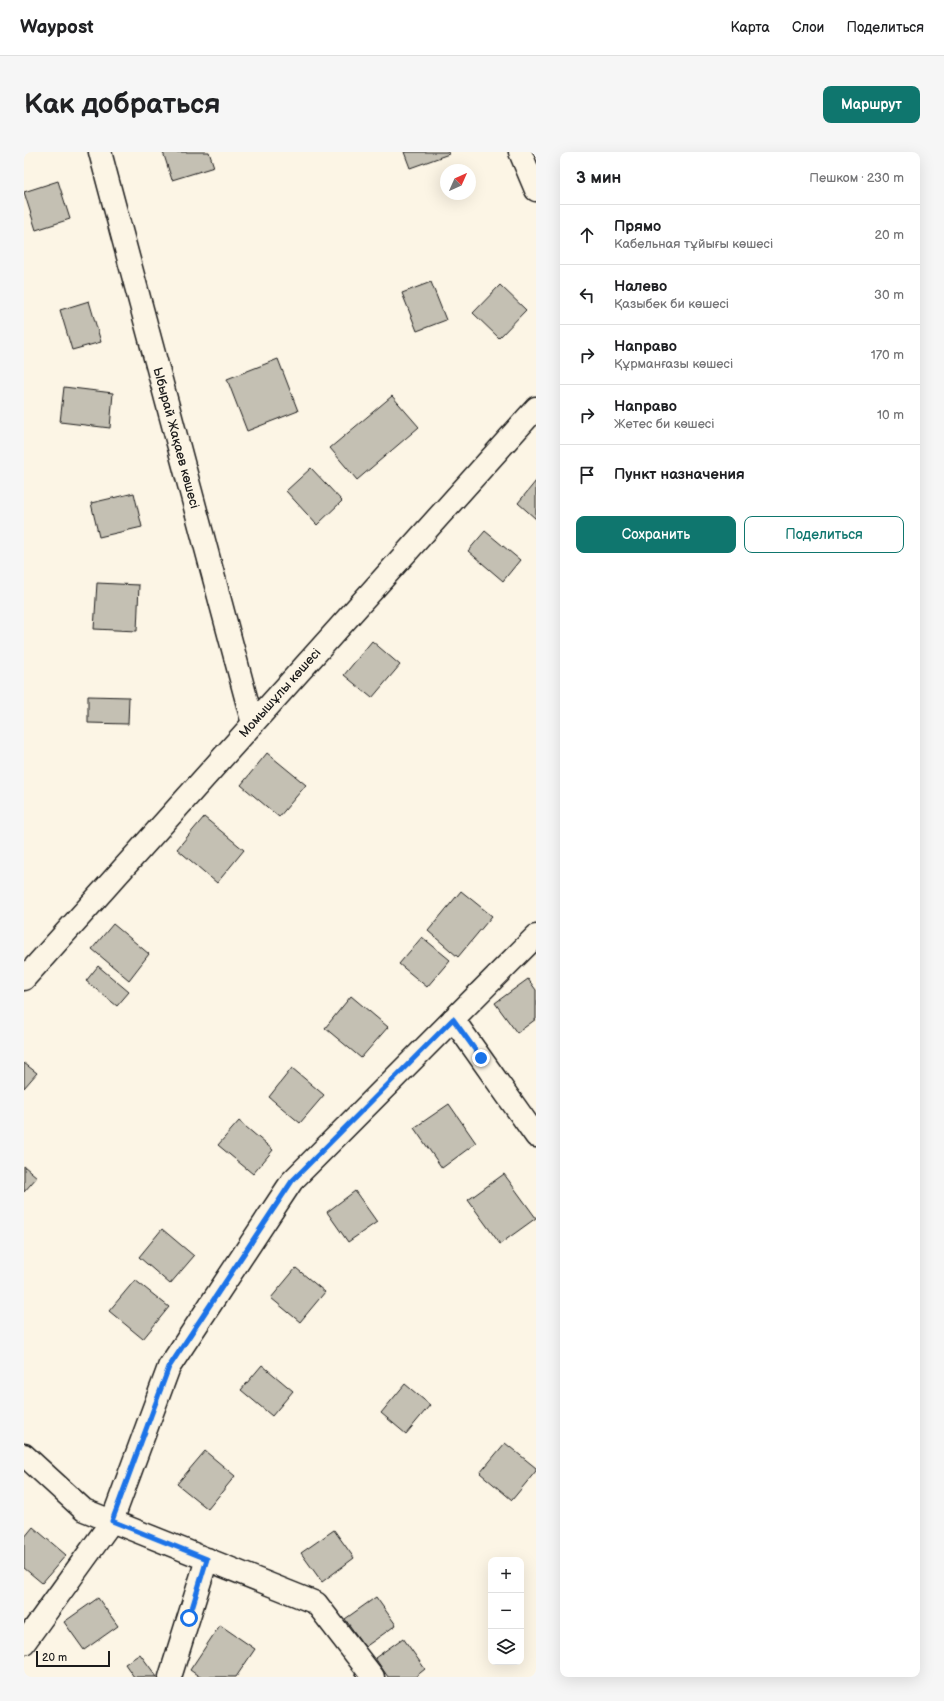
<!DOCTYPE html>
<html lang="ru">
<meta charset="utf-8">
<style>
body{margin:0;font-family:"Balsamiq Sans",sans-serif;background:#f6f6f6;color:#202124}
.controls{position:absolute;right:12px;bottom:12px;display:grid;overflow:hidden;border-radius:8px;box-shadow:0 4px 16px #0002}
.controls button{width:36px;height:36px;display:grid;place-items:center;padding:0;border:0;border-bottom:1px solid #e0e0e0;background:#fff;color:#202124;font:20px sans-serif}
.compass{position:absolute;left:416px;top:12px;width:36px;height:36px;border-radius:50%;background:#fff;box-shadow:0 4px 16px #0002;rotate:45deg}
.scale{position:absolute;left:12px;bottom:10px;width:74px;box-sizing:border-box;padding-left:4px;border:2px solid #1c1c1c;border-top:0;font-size:11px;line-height:14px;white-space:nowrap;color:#1c1c1c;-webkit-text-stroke:3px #fcf5e5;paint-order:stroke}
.stop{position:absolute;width:12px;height:12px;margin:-9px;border:3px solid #1a73e8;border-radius:50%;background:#fff}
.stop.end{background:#1a73e8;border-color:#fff;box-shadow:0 1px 4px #0008}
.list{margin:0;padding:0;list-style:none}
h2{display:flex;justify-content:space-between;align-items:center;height:52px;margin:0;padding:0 16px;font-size:17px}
h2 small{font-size:13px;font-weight:400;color:#757577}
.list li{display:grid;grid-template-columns:26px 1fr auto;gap:12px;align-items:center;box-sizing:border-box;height:60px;padding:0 16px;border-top:1px solid #e0e0e0}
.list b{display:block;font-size:15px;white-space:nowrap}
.list p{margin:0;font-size:13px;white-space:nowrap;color:#757577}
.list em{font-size:13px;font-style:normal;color:#757577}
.actions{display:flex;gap:8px;padding:12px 16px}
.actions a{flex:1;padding:9px 0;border:1px solid #0f766e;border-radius:8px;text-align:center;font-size:14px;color:#0f766e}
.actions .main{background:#0f766e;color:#fff}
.icon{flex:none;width:22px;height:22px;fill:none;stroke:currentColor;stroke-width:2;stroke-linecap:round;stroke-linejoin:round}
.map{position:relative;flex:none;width:512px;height:1525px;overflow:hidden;border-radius:8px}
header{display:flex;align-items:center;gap:24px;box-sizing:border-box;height:56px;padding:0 20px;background:#fff;border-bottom:1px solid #e0e0e0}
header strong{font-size:19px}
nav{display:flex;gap:22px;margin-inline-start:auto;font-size:14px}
.intro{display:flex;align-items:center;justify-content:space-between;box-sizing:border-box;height:96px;padding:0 24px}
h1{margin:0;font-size:28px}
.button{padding:10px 18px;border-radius:8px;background:#0f766e;color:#fff;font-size:14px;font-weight:700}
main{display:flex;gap:24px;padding:0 24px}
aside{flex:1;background:#fff;border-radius:8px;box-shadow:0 4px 16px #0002}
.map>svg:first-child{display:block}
.building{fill:#c4c0b3;stroke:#1c1c1c}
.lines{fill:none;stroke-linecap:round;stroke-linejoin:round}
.minor-casing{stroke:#1c1c1c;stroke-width:25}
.minor{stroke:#fcf5e5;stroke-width:22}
.route{stroke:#1a73e8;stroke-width:5}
.labels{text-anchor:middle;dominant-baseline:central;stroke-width:4;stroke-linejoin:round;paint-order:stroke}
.street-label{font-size:13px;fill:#1c1c1c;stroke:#fcf5e5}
</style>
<header>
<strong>Waypost</strong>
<nav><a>Карта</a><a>Слои</a><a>Поделиться</a></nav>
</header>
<div class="intro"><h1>Как добраться</h1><a class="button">Маршрут</a></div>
<main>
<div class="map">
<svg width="512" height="1525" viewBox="0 0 512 1525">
<rect width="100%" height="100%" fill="#fcf5e5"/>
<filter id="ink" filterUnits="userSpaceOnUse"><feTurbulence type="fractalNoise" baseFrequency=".025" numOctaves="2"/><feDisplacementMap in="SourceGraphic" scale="8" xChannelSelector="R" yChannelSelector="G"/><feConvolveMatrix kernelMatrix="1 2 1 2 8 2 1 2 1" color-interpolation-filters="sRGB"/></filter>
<g filter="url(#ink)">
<path class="building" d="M139,0h46l5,15 -42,13z
M380,0h44l1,2 -39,14z
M34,29l12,38 -34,11 -12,-38z
M407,130l15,38 -29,11 -15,-38z
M476,133l26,25 -27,28 -26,-25z
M65,149l12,41 -29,8 -12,-40z
M254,207l20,52 -51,20 -20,-52z
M40,235l49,6 -3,35 -50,-6z
M368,244l27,31 -62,53 -27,-32z
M287,316l31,33 -25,24 -31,-34z
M512,329v38l-18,-16z
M110,341l8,34 -43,10 -8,-34z
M461,379l35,29 -17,21 -35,-30z
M73,431l42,2 -2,46 -43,-2z
M348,489l28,24 -28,33 -28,-23z
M64,544l41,1 -1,27 -40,-1z
M243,601l39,32 -27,32 -38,-32z
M180,665l40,33 -27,33 -40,-34z
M437,739l31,25 -34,41 -30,-26z
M89,772l36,30 -20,26 -37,-31z
M398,785l28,23 -23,27 -28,-23z
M74,814l31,26 -12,14 -31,-25z
M504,827l8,11v29l-19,14 -22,-30z
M327,844l37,31 -27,31 -36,-30z
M0,911l13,10 -13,15z
M268,916l32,27 -24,28 -31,-26z
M425,952l27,39 -34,25 -28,-40z
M215,969l34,29 -20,24 -35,-29z
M0,1014l13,11 -13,15z
M480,1022l32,44 -36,26 -32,-44z
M331,1039l22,31 -29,20 -21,-30z
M138,1077l32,27 -24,28 -31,-27z
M272,1116l29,24 -25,30 -29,-24z
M111,1128l34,27 -26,32 -34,-28z
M238,1213l31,26 -21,25 -31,-26z
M381,1232l25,21 -24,29 -25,-21z
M481,1291l31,25v3l-24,29 -32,-27z
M181,1299l30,25 -27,33 -31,-25z
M9,1375l33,28 -24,28 -18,-15v-30z
M310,1378l20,28 -32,24 -21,-29z
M352,1445l20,28 -31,22 -20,-28z
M74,1446l20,28 -34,24 -20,-28z
M196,1473l35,24 -19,28h-36l-10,-7z
M379,1486l22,31 -10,8h-27l-13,-19z
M116,1502l17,23h-23l-9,-13z"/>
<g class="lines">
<g class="minor-casing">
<path id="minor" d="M76,0l153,572
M496,0l16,38
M0,827l512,-571
M429,867l83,117
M0,1303l60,55 232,93 57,74
M0,1491l88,-122 57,-154 123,-186 244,-245
M146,1525l37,-118"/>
</g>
<use href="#minor" class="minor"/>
</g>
</g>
<g class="lines" filter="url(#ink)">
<path class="route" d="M165,1466l18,-59 -95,-38 57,-154 123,-186 161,-162 28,39"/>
</g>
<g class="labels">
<g class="street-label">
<text transform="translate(152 286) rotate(75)">Ыбырай Жақаев көшесі</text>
<text transform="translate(256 541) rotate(-48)">Момышұлы көшесі</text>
</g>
</g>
</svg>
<div class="controls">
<button>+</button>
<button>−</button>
<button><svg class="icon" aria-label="layers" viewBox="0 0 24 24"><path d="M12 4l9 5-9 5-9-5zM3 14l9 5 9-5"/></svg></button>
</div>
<svg class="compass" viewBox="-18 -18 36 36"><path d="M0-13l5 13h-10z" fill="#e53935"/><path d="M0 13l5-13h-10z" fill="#757577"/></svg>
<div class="scale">20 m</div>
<div class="stop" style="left:165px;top:1466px"></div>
<div class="stop end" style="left:457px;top:906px"></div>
</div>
<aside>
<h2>3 мин<small>Пешком · 230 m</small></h2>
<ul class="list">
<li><svg class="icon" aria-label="ahead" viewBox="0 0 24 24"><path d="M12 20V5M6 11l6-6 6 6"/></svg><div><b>Прямо</b><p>Кабельная тұйығы көшесі</p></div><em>20 m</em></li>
<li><svg class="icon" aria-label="left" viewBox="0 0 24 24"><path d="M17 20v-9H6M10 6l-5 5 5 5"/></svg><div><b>Налево</b><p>Қазыбек би көшесі</p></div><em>30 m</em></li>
<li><svg class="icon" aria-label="right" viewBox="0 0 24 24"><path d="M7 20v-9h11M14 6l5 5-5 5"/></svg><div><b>Направо</b><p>Құрманғазы көшесі</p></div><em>170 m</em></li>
<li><svg class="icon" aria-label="right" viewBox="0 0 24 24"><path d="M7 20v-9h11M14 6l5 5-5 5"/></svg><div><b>Направо</b><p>Жетес би көшесі</p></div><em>10 m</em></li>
<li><svg class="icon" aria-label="arrive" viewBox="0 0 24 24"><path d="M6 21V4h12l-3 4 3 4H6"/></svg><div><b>Пункт назначения</b></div></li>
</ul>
<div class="actions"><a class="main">Сохранить</a><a>Поделиться</a></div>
</aside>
</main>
